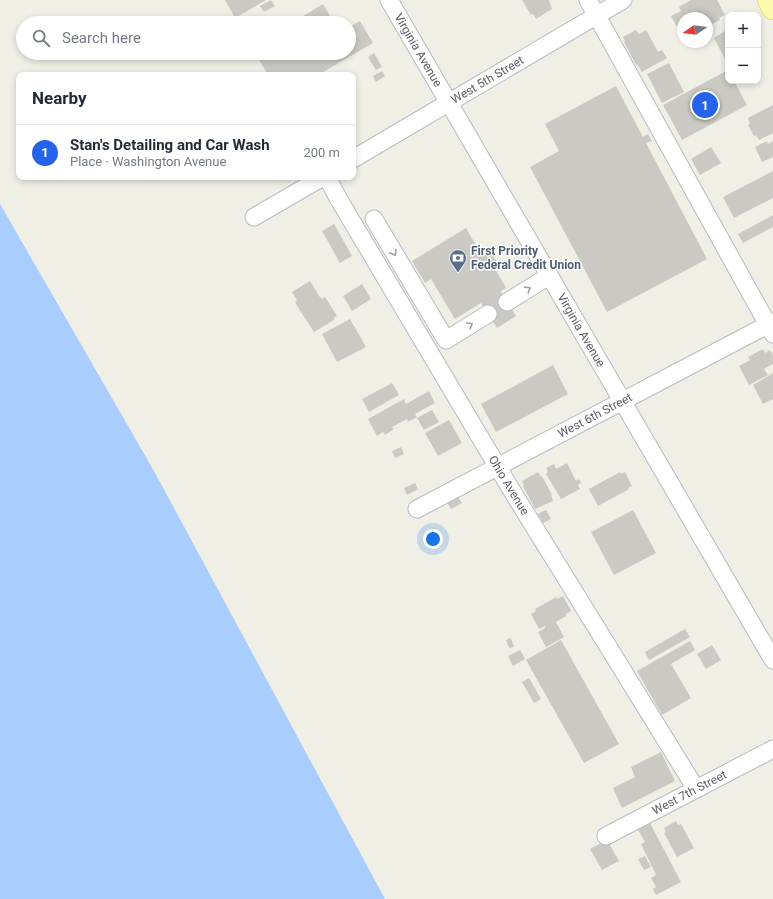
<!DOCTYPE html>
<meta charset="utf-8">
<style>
body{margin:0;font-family:Roboto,sans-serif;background:#f2f2f3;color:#1f2937}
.controls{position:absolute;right:12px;top:12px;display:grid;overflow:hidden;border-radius:8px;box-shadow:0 2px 6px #0003}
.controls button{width:36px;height:36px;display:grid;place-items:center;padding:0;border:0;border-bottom:1px solid #e0e1e3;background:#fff;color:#1f2937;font:20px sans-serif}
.compass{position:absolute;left:677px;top:12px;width:36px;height:36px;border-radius:50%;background:#fff;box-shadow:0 2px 6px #0003;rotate:257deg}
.you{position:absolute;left:433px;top:539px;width:14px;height:14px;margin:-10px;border:3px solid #fff;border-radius:50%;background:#1a73e8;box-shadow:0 0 0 6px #1a73e833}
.badge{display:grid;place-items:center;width:26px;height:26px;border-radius:50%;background:#2563eb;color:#fff;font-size:13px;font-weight:700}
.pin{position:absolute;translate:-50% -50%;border:2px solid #fff;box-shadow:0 1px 4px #0006}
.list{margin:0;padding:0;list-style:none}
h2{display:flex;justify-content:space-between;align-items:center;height:52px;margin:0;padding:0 16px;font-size:17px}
h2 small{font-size:13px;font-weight:400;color:#747a83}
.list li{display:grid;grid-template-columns:26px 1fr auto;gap:12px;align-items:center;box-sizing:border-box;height:56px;padding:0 16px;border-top:1px solid #e0e1e3}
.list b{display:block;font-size:15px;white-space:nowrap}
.list p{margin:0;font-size:13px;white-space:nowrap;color:#747a83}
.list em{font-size:13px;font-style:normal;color:#747a83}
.icon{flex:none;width:22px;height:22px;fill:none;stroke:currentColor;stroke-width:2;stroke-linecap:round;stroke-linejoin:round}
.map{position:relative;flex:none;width:773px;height:899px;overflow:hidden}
.search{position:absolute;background:#fff;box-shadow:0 2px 6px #0003;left:16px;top:16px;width:340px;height:44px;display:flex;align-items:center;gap:10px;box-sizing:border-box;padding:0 14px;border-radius:22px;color:#747a83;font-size:15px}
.panel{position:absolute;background:#fff;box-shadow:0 2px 6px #0003;left:16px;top:72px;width:340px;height:108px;border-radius:8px}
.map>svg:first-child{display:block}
.water{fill:#a9cdfd}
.building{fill:#cbc9c3}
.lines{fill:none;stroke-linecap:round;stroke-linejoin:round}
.minor-casing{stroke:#b8babf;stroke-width:19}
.major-casing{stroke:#eed960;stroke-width:24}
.minor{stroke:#fff;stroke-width:17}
.major{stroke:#fdfbae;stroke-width:22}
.oneway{stroke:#9ea0a3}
.labels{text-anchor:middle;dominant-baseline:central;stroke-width:3;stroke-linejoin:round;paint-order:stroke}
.street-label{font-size:12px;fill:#5e6066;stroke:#fff}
.service-label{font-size:12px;font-weight:bold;fill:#4e5e75;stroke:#fff;text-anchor:start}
</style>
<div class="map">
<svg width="773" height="899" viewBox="0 0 773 899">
<rect width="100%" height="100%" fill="#f0efe6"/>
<path class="water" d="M0,204l154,267 231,428h-385z"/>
<path class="building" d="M225,0h41l-31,18z
M271,0l4,6 -11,6 -4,-6z
M522,0h27l3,9 -16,10 -3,-5 -2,1z
M691,0h26l8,15 -6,3 1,2 -13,7v-9h-24v20l-12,-22 10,-5 -2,-4z
M323,4l11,19h-42z
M360,21l13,22 -55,32h-50l-13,-22h94v-26z
M636,30l3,4 7,-4 12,22 4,-2 5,8 -25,14 -5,-8 -1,1 -12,-23 1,-1 -2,-4z
M725,31l1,2h2v32l-14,-27z
M374,53l8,14 -6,3 -8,-13z
M669,63l15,29 -22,11 -15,-29z
M728,70v11h6l13,24 -65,35 -19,-35z
M382,71l3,5 -9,6 -3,-6z
M616,86l27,51 5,-3 4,7 -6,2 61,116 -100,53 -77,-145 29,-16 -14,-27z
M773,105v28l-14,7 -3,-5 -2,1 -6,-11 2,-1 -2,-6z
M767,141l1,3 5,-3v16l-11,5 -7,-15z
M711,147l10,16 -21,12 -9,-16z
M773,171v27l-39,20 -11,-21z
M773,215v12l-30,16 -5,-9z
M334,224l18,32 -12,7 -18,-32z
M466,228l11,19 3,-2 5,8 5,-3 8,14 -4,3 12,21 -5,3 15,25 -19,12 -16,-25 -26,16 -24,-40 -6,4 -13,-22z
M310,281l9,15 3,3 3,-2 12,19 -3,2v2l-20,12 -15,-23 -4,-7 2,-2 -5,-8z
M362,284l9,15 -19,12 -9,-15z
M350,319l16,28 -29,15 -15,-28z
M763,349l2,4 5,-3 3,5v9l-9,5 4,6 -19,10 -10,-19 11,-6 -2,-3z
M553,365l15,29 -72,38 -15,-28z
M773,373v26l-10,5 -10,-19z
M392,383l7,12 -30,17 -7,-13z
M429,391l6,12 -20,11 2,3 -9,5 -1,-3 -15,8 2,2 -9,6 -2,-3 -6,4 -9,-17 36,-20 2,5z
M432,410l7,12 -15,8 -7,-12z
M449,420l13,23 -24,13 -13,-23z
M401,447l3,7 -9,4 -3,-7z
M567,463l9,18 3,-2 2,4 -3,2 2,4 -19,10 -15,-25 2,-2 -2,-4 8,-4 2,5z
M538,472l3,5 1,-1 10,19h-1l2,6 -18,8 -12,-23 1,-1 -2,-4z
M620,472l1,2 4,-2 7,14 -4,2 1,1 -31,17 -9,-17z
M415,483l3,6 -11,6 -3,-7z
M458,497l4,6 -11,6 -4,-6z
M546,510l5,9 -8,4 -5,-9z
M633,510l23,43 -42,22 -23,-43z
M563,596l8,15 -5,3v2l-10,6 8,15 -18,10 -8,-15 7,-4v-2l-6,3 -8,-15 5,-3 -1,-2 21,-12 1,2z
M685,629l5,8 -41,23 -4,-8z
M511,638l3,9 -5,1 -3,-8z
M561,640l58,104 -35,19 -58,-103z
M690,641l5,9 -24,14 20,34 -29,17 -25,-44z
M712,645l9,15 -15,9 -9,-15z
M520,650l5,9 -12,7 -5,-10z
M529,678l12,21 -7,4 -12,-21z
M661,752l14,29 -53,27 -9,-20 22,-11 -4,-10z
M676,821l2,4 3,-1 13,24 -17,9 -13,-24 2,-1 -2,-4z
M650,823l31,59 -25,13 -3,-6 3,-2 -5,-9 5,-3 -15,-31 4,-2 -7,-12z
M607,840l12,21 -17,9 -12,-21z
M645,856l6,11 -7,3 -6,-11z"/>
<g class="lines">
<g class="minor-casing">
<g id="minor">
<path id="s1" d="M389,0l384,660"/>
<path d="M588,0l185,334"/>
<path id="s2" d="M353,159l270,-159"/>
<path id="s3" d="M327,177l11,21 171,288 187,303"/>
<path d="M254,217l69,-40"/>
<path d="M374,219l72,121 42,-26"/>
<path d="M507,302l42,-26"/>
<path id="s4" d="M417,509l356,-187"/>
<path id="s5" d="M606,836l167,-87"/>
</g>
</g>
<g class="major-casing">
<path id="major" d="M769,0l4,8"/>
</g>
<use href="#minor" class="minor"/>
<use href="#major" class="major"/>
</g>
<defs><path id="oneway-chevron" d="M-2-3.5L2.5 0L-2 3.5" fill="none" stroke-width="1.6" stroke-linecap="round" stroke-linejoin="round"/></defs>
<g class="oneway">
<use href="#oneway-chevron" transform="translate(394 253) rotate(59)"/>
<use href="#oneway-chevron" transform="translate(528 289) rotate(-32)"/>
<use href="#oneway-chevron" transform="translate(470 325) rotate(-31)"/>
</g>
<defs>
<g id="bank-pin" transform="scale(0.9)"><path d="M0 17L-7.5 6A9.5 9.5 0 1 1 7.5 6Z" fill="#5c6f8a" stroke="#fff"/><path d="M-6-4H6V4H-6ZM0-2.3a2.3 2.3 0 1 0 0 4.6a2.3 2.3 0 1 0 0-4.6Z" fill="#fff"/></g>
</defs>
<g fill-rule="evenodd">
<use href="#bank-pin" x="458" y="258"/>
</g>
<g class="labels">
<g class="street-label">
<text stroke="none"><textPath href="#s1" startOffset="58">Virginia Avenue</textPath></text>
<text stroke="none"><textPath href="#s2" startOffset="156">West 5th Street</textPath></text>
<text stroke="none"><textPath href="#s1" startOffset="382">Virginia Avenue</textPath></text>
<text stroke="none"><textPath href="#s4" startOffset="201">West 6th Street</textPath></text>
<text stroke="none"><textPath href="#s3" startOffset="358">Ohio Avenue</textPath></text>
<text stroke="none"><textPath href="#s5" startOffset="94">West 7th Street</textPath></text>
</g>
<g class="service-label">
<text x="471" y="251">First Priority<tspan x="471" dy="14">Federal Credit Union</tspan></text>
</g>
</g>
</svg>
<div class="controls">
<button>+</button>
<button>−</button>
</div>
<svg class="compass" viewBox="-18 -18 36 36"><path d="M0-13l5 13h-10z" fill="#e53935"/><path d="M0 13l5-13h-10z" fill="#747a83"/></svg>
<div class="you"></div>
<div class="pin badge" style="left:705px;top:105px">1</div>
<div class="search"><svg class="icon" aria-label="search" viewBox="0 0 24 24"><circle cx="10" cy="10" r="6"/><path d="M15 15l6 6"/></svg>Search here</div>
<section class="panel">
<h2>Nearby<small></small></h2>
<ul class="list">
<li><span class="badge">1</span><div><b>Stan's Detailing and Car Wash</b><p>Place · Washington Avenue</p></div><em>200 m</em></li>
</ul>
</section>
</div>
